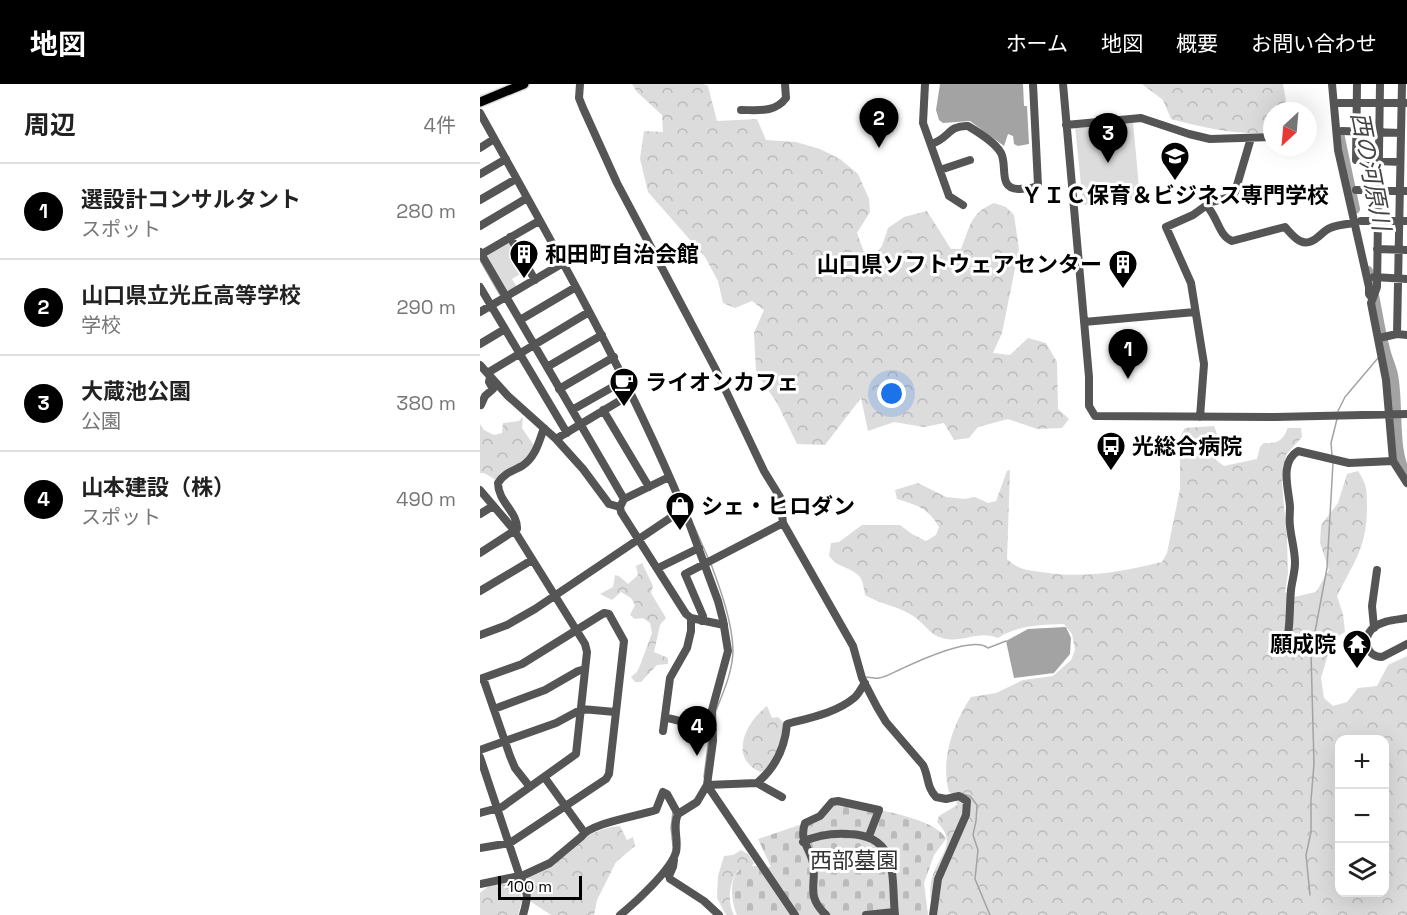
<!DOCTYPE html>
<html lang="ja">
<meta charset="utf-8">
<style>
body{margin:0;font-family:"Space Grotesk","Noto Sans JP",sans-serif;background:#f2f2f2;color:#222}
.controls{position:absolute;right:18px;bottom:18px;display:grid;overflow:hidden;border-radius:12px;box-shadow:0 6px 24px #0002}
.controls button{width:54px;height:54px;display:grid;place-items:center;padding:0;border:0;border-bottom:2px solid #e0e0e0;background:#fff;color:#222;font:30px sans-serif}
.compass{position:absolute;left:783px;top:18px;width:54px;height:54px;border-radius:50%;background:#fff;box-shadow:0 6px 24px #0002;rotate:206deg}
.scale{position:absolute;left:18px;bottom:15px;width:84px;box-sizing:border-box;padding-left:6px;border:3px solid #000;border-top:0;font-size:16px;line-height:21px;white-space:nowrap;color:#000;-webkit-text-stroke:4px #fff;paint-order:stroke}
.you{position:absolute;left:412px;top:310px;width:21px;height:21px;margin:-15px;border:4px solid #fff;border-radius:50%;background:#1a73e8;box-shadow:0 0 0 9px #1a73e833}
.badge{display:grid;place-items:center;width:39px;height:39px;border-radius:50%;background:#000;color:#fff;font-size:20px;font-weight:700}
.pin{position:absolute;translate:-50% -50px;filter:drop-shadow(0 2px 3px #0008)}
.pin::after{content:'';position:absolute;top:32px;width:21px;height:18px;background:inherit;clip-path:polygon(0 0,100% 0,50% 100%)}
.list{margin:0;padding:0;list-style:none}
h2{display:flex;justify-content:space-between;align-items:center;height:78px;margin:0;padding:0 24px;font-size:26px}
h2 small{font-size:20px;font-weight:400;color:#767676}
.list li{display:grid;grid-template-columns:39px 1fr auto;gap:18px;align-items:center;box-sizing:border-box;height:96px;padding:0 24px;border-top:2px solid #e0e0e0}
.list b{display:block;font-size:22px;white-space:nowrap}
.list p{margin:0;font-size:20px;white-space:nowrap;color:#767676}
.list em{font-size:20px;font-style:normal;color:#767676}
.icon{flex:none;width:33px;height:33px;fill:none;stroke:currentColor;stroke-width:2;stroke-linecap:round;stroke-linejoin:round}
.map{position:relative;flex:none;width:927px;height:831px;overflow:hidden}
header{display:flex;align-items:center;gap:36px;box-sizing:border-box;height:84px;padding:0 30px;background:#000;color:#fff}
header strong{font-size:28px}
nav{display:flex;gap:33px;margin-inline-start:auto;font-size:21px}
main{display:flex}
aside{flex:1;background:#fff}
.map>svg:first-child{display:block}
.forest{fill:url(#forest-crowns);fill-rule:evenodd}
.cemetery{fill:url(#cemetery-stones)}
.green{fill:#dcdcdc}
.water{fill:#a3a3a3}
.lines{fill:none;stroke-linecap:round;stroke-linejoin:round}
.stream{stroke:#a3a3a3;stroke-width:1.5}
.river{stroke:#a3a3a3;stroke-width:10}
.major-casing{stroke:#dbdbdb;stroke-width:12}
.minor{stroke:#555;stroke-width:8}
.major{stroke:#000;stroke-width:9}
.labels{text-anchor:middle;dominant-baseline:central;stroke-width:6;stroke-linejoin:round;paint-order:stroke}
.poi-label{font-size:22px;font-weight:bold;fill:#000;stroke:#fff;text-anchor:start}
.park-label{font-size:22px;fill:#333;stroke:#fff}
.water-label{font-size:24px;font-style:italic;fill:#444;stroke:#fff}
</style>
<header>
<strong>地図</strong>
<nav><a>ホーム</a><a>地図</a><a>概要</a><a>お問い合わせ</a></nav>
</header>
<main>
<aside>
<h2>周辺<small>4件</small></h2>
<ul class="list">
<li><span class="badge">1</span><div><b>選設計コンサルタント</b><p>スポット</p></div><em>280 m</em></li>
<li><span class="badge">2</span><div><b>山口県立光丘高等学校</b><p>学校</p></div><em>290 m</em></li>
<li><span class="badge">3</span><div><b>大蔵池公園</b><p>公園</p></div><em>380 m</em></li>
<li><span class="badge">4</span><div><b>山本建設（株）</b><p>スポット</p></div><em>490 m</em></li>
</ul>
</aside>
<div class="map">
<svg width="927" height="831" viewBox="0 0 927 831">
<defs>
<pattern id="forest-crowns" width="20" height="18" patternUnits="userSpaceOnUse" patternTransform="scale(1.5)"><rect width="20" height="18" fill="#dcdcdc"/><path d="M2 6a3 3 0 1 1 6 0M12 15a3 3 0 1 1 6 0" fill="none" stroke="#bbb"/></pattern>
<pattern id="cemetery-stones" width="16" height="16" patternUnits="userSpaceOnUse" patternTransform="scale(1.5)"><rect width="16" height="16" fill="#dcdcdc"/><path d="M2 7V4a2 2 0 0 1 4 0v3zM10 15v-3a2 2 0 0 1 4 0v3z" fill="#bbb"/></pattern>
</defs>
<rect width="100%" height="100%" fill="#fff"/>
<path class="forest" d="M152,0h72l4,2 9,35 40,-2 9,21 30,2 24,7 20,10 18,15 11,25 1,13 -13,21 11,30 14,-17 6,-18 16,-11 23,-6 24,38h10c9,-22 9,-36 33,-46l12,4 8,8 5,34 -17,84 -9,20 17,2 18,-17 18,5 11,19 1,47 11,10 -7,9 -25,1 -29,-10 -30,8 -9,11 -15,2 -10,-17 -20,4 -30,-5 -26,9 -7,-33 -36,47 -28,-1 -20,-41 -21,-31 -2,-39 10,-23 -12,-9 -17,7 -12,-5 -5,-22 -13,-24 -57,-65 -8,-33 4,-28 19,1 -1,-17 -25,-23z
M662,0h141l3,17 -1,10h-13v22c-35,2 -68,-5 -101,-14l-8,-19z
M43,333l-1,11 13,19 -4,8 -33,26 -14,-8h-4v-49l4,6 10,5 8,-2 1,-10 16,-2z
M734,342l6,16 -6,12 2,6 8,6 33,-7 3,-12 4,-4c14,1 19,-3 24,-15h13l1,9 -16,18 -4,28 5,57 1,33 -3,19 9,5 22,-5 13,-22 -9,-27 1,-18 17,-22 9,-29 11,-3c9,14 9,19 9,36 0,40 -13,55 -30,89l6,18 2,18 -10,6 -6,13 -8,27 3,20 9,8 14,-4 11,-14 19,-2 11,-21 19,-9v259h-475c0,-10 -3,-23 -1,-33 5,-26 29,-37 6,-60l2,-6 18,-11 -2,-10 -6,-3c-9,-33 4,-68 22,-95l25,-4 27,-13 30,-4 18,-16 4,-10 -3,-16 -8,-10c-23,1 -46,1 -66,14 -20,-8 -33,4 -51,1 -17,-2 -21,-15 -34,-23 -15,-10 -33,-12 -48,-21 -1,-6 -2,-15 -6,-19 -10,-10 -19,-7 -30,-20l2,-13 8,-1 23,-17h38l12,9 14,7 10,-6 3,-8c-11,-19 -22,-22 -42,-28l-2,-9 23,-7 28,14 18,2 11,-2 13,6 8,-2 11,-30 3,-1 -3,89c12,11 19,11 34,13 42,7 80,0 121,-10l5,-9 13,-64v-52l5,-9zM860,656h44v152h-44z
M162,479l11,23 -2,7 15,25 -6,7 -6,27 14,6v6l-11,1 -16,17h-6l-4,-5 6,-5 4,-9 11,-30 -2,-10 -7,-5 -8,1 -5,-4 5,-10 -4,-7 -10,-6 -9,8 -12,-6 13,-7 2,-12 4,1 9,8 10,-9 -2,-9z
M287,622l5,12 6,-1 7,7 -5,24 -13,22 -7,2c-32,-15 -14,-50 7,-66z
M140,742l7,14 6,-3 2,9 -19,16 -19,38 -3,15h-43l-21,-14v-13l-4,-12c27,-17 61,-48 94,-50z
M261,766l7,4 6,9 -5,8 -11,-1c-9,12 -11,32 -4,45h-8l-9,-17 1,-22 6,-20 9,-1z
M38,798l4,18 -4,15h-38v-22l10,-8z"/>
<path class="cemetery" d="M352,718c24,3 106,15 114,37l-12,16 -10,28 4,32h-191c-6,-13 -10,-44 9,-48 8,-2 18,0 25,0l-13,-28 47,-16z"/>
<path class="green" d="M653,37l7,78 -57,6 -8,-79z
M30,157l17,29 -15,9 5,8 -9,7 -24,-39z"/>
<path class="water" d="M460,0h83l1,22h3l2,38 -11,2 -4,-2 -1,-8 -5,-2 -4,12 -34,-25 -27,2 -4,-3 -3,-10z
M586,543l5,11 -1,16 -16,19 -40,5 -8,-37 22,-12z"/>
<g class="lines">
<path class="stream" d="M0,176l20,35
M858,327l7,-14 33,-39
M852,371l-1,-12 6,-24
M214,442l15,34
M231,480c10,27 21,57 22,86 0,21 -10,43 -18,63
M385,593c4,0 10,2 14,1 7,-1 15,-6 22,-9 17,-8 72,-34 87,-21l18,-7
M224,693l5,-40
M482,710l8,2 7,9 -1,16 -3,14 5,15 -3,29 15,36
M193,728l-2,16 2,18
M830,811l-4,-40 5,-23v-32l3,-36 -3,-111 16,-85 6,-105"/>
<path class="river" d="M859,49l16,76
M888,187c8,26 10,52 17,78 2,9 6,17 8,26 6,29 -1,78 14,100"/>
<g class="major-casing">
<path id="major" d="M0,18l44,-18"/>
</g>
<path class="minor" d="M100,0l-1,14 4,10 34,75 98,185 49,103 16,26 3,26 70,123 9,32 15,29 9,15 37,43c6,12 3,21 13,32l10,2 13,-3 8,5 -1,14 -28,64 -5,36
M445,0l-2,39 26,73 14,9
M583,0l26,293v29l6,10 180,1 132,-3
M852,0l6,66 31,137v7l3,4
M877,0l-1,76 44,2
M900,0l-3,203 -6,16 15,77 7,81 14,22
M859,19h68
M261,26c17,0 34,3 45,-12l-1,-14
M0,29c72,129 145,257 202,393v4l6,10 30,81 5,19 5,31 -16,59 1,31 -6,44 -10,17 -19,12c-6,13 1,25 -2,38 -5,18 -41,51 -56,63
M586,41l75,-7 48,16 21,5 62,-2
M862,47l59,2
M451,60c18,-5 17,-19 37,-18 10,6 27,16 33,27 7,13 -4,37 19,36 7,-1 13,0 18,-4l-5,-101
M0,64l14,-9
M460,86l30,-10
M0,90l26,-15
M876,106l51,1
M0,116l36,-21
M727,122c11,12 12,30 25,35l53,-14c9,10 18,23 33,10 4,-3 7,-7 12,-9 7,-3 17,-4 25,-5
M881,137h46
M0,142l47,-28
M30,153l25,43
M897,165l30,1
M0,168l144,247
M0,171l59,-34
M894,193l33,2
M0,203l87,146
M0,228l83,-49
M40,236l56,-33
M604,238l111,-10
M917,250l5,-250
M899,254l18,-4 10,1
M0,260l25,-15
M0,281l28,31 48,43 27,30 26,35 11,3
M67,283l55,-32
M9,288l100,-60
M79,305l55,-32
M1,321l4,-9 8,-7 -4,-7 1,-5
M92,326l53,-30
M123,326l46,77
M720,333l4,-53 -13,-81 -25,-56 27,-12 18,-13 20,-5 4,-5 16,-54
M76,355l75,-45
M189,393l-45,22 -4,8 1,5 65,102 5,4 33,7
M0,406l34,40 71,114 2,8 -11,102 -74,53 -22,6
M0,430l13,-8
M0,469l37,-24c1,-17 -19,-27 -19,-46 6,-10 15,-12 24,-17 14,-9 17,-25 22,-38
M178,484l41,-20
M0,507l52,-31
M927,534c-11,2 -24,2 -34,10 -11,10 -7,29 9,29l25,-13
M222,537l1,-5 -18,-42 98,-51
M894,544l-2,-22 5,-36
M0,551l27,-10 28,-16 147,-99
M805,566c6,-19 4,-39 6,-60 1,-9 4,-18 4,-27 0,-13 -4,-25 -5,-37 -1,-6 0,-13 0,-19 -1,-17 -11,-45 8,-56l51,12 44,-2
M3,594l27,78 5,12 15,19
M0,595l42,-15 82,-51 5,1 15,27 -15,133 -3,5 -96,64 -30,5
M14,625l51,-19 33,-19 7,-2
M185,634c17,1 30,11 48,12
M183,647l7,-53 17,-30 4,-17v-13
M0,666l76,-27 26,-14 33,3
M0,673l40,120c9,16 8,21 3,38
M65,694l39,54
M277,699c18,-15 28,-35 30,-59 22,-6 49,-11 67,-26 5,-4 7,-10 11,-15
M227,701l88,130
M227,701l50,-2 25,14
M323,758c14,-7 30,-9 46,-8 51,2 42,43 46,81
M194,776l-1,7 -4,9 1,3 34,22 15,14
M0,800l44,-9 26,-12 31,-26c9,-14 57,-21 75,-27l7,-18 4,2 11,20
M346,831c-21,-20 -9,-30 -13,-52 -4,-17 -14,-22 -8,-40l15,-7 12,-14 6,-1 41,9 -10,26
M386,831l28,-3"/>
<use href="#major" class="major"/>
</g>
<defs>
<g id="university-pin" transform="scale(1.5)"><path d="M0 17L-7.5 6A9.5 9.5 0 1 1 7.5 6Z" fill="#000" stroke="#fff"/><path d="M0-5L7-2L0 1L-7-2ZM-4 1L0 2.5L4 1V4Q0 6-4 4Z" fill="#fff"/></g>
<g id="building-pin" transform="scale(1.5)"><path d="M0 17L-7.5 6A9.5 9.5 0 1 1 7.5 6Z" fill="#000" stroke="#fff"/><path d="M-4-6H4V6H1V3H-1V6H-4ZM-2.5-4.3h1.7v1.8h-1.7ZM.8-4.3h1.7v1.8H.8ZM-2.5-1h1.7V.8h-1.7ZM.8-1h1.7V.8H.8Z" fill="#fff"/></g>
<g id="cafe-pin" transform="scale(1.5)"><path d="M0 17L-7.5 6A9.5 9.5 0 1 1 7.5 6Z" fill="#000" stroke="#fff"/><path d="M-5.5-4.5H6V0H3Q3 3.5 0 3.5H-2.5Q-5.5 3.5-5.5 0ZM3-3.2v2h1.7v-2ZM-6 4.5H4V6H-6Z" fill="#fff"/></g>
<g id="bus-pin" transform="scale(1.5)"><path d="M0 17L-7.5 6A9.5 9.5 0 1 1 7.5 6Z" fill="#000" stroke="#fff"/><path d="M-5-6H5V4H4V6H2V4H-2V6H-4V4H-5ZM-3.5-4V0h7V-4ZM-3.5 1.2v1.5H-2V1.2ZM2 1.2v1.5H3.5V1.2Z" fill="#fff"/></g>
<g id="shop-pin" transform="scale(1.5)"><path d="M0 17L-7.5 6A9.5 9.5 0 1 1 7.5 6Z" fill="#000" stroke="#fff"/><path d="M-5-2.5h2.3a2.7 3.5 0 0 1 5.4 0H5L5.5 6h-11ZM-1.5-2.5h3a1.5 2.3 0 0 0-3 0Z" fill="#fff"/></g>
<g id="temple-pin" transform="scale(1.5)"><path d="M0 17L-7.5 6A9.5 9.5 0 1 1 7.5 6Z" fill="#000" stroke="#fff"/><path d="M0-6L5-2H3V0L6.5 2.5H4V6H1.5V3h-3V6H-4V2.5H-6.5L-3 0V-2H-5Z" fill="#fff"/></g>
</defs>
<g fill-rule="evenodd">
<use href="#university-pin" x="695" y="72"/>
<use href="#building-pin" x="44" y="170"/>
<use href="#building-pin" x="643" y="180"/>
<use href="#cafe-pin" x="144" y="298"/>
<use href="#bus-pin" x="631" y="362"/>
<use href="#shop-pin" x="200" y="422"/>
<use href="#temple-pin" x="877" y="560"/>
</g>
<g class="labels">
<g class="poi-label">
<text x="695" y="111" text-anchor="middle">ＹＩＣ保育＆ビジネス専門学校</text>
<text x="65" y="170">和田町自治会館</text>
<text x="622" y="180" text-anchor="end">山口県ソフトウェアセンター</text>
<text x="165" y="298">ライオンカフェ</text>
<text x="652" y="362">光総合病院</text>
<text x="221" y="422">シェ・ヒロダン</text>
<text x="856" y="560" text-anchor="end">願成院</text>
</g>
<g class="park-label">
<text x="374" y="776">西部墓園</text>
</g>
<g class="water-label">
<text transform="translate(891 87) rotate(79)">西の河原川</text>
</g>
</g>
</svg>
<div class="controls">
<button>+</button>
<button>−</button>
<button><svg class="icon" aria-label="layers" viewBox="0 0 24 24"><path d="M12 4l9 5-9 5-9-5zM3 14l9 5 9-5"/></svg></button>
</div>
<svg class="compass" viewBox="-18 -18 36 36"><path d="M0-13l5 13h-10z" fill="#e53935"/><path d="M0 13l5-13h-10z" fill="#767676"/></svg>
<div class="scale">100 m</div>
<div class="you"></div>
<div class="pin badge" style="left:648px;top:295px">1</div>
<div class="pin badge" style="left:399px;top:64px">2</div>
<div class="pin badge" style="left:628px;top:79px">3</div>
<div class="pin badge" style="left:217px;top:672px">4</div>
</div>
</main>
